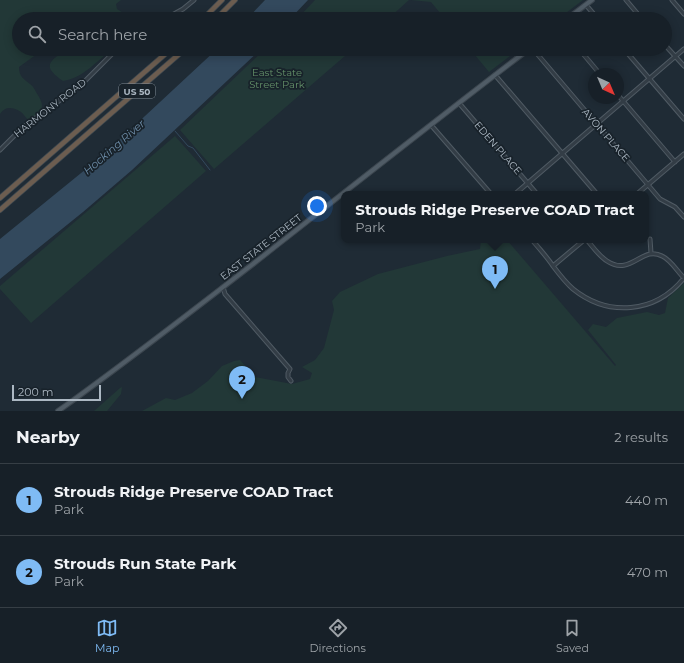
<!DOCTYPE html>
<style>
body{margin:0;font-family:Montserrat,sans-serif;background:#202830;color:#f1f3f6}
.compass{position:absolute;left:588px;top:68px;width:36px;height:36px;border-radius:50%;background:#172028;box-shadow:0 2px 10px #0003;rotate:136deg}
.scale{position:absolute;left:12px;bottom:10px;width:89px;box-sizing:border-box;padding-left:4px;border:2px solid #acb8c3;border-top:0;font-size:11px;line-height:14px;white-space:nowrap;color:#acb8c3;-webkit-text-stroke:3px #18222a;paint-order:stroke}
.you{position:absolute;left:317px;top:206px;width:14px;height:14px;margin:-10px;border:3px solid #fff;border-radius:50%;background:#1a73e8;box-shadow:0 0 0 6px #1a73e833}
.badge{display:grid;place-items:center;width:26px;height:26px;border-radius:50%;background:#7fbbf5;color:#111;font-size:13px;font-weight:700}
.pin{position:absolute;translate:-50% -33px;filter:drop-shadow(0 1px 2px #0008)}
.pin::after{content:'';position:absolute;top:21px;width:14px;height:12px;background:inherit;clip-path:polygon(0 0,100% 0,50% 100%)}
.popup{position:absolute;left:341px;top:191px;width:308px;height:52px;box-sizing:border-box;display:grid;place-content:center;border-radius:8px;background:#172028;filter:drop-shadow(0 1px 3px #0005);font-size:13px;white-space:nowrap;color:#9ea3a8}
.popup b{font-size:15px;color:#f1f3f6}
.popup::after{content:'';position:absolute;left:50%;top:100%;margin-left:-8px;border:8px solid transparent;border-top-color:#172028}
.list{margin:0;padding:0;list-style:none}
h2{display:flex;justify-content:space-between;align-items:center;height:52px;margin:0;padding:0 16px;font-size:17px}
h2 small{font-size:13px;font-weight:400;color:#9ea3a8}
.list li{display:grid;grid-template-columns:26px 1fr auto;gap:12px;align-items:center;box-sizing:border-box;height:72px;padding:0 16px;border-top:1px solid #363e45}
.list b{display:block;font-size:15px;white-space:nowrap}
.list p{margin:0;font-size:13px;white-space:nowrap;color:#9ea3a8}
.list em{font-size:13px;font-style:normal;color:#9ea3a8}
.icon{flex:none;width:22px;height:22px;fill:none;stroke:currentColor;stroke-width:2;stroke-linecap:round;stroke-linejoin:round}
.map{position:relative;flex:none;width:684px;height:411px;overflow:hidden}
.search{position:absolute;background:#172028;box-shadow:0 2px 10px #0003;left:12px;right:12px;top:12px;height:44px;display:flex;align-items:center;gap:10px;box-sizing:border-box;padding:0 14px;border-radius:22px;color:#9ea3a8;font-size:15px}
.sheet{height:196px;background:#172028}
nav{display:flex;justify-content:space-around;align-items:center;box-sizing:border-box;height:56px;border-top:1px solid #363e45;background:#172028;font-size:11px;color:#9ea3a8}
nav a{display:grid;justify-items:center;gap:2px}
nav .on{color:#7fbbf5}
.map>svg:first-child{display:block}
.green{fill:#223837}
.water{fill:#33495d}
.lines{fill:none;stroke-linecap:round;stroke-linejoin:round}
.stream{stroke:#33495d;stroke-width:1}
.minor-casing{stroke:#505b64;stroke-width:5}
.major-casing{stroke:#3c464f;stroke-width:6}
.highway-casing{stroke:#3d4850;stroke-width:6}
.minor{stroke:#333d46;stroke-width:3}
.major{stroke:#505c66;stroke-width:4}
.highway{stroke:#6c5d50;stroke-width:4.5}
.labels{text-anchor:middle;dominant-baseline:central;stroke-width:3.5;stroke-linejoin:round;paint-order:stroke}
.shield{fill:#18222a;stroke:#808b95;stroke-width:1}
.shield-label{font-size:9px;font-weight:bold;fill:#acb8c3}
.park-label{font-size:10px;fill:#65926a;stroke:#18222a}
.street-label{font-size:10px;fill:#acb8c3;stroke:#18222a}
.water-label{font-size:11px;font-style:italic;fill:#6d8ca7;stroke:#18222a}
</style>
<div class="map">
<svg width="684" height="411" viewBox="0 0 684 411">
<rect width="100%" height="100%" fill="#1f2b35"/>
<path class="green" d="M0,0h121l-5,4 1,5 16,10h-114v30h25l-25,18c0,10 5,12 11,17 3,2 5,6 6,8 10,15 7,18 -6,29 -4,-2 -5,-6 -9,-9 -8,-5 -16,-6 -21,2z
M315,0h94l-21,19h-91z
M411,0h172l-25,19h-113l-14,-17z
M68,49h44c-15,12 -29,29 -49,32 -22,-15 -14,-20 5,-32z
M265,49h88l-139,120 -34,-39z
M470,49h49l-30,23z
M175,136l31,35 -175,152 -31,-34v-3z
M481,240h26l108,126 1,-1 -28,-35 5,-6 13,3 11,-9 30,-6 12,3 6,-2 3,-15 16,-15v128h-542l24,-13 9,2 17,-7 16,-12 14,-15 12,-5 6,-1 15,17 37,7 18,-5 2,-6 -10,-6 13,-7 9,-12 10,-38 -2,-9 8,-9 38,-18 69,-18 33,-7z
M122,387l-1,7 -14,17h-13l26,-23z"/>
<path class="water" d="M265,0h43l-18,19h-43z
M217,49h44l-129,121 -49,42 -83,67v-40l102,-83z"/>
<g class="lines">
<path class="stream" d="M175,131l13,15 5,2 17,22"/>
<g class="minor-casing">
<path id="minor" d="M626,0l16,19
M672,0l12,14
M586,5l12,14
M165,19l18,-10 11,-9
M665,45l19,21
M533,49l127,150 15,8 9,10
M579,49l21,25
M624,49l60,70
M495,75l102,119
M618,95l57,67
M459,103l78,91
M431,125l60,69
M0,150l22,-22 60,-44 35,-35
M515,194l169,-145
M637,194l47,-40
M650,239l1,14
M532,240c7,8 15,17 21,26 6,8 12,16 20,23 35,28 82,25 111,-11
M587,240c6,7 12,16 20,21 24,16 35,-16 55,-5 9,4 15,15 22,22
M553,266l31,-26
M223,287l2,7 65,75 -2,4v4l3,4"/>
</g>
<g class="major-casing">
<path id="major" d="M567,19l25,-19
M58,411c66,-47 130,-97 195,-147 92,-72 183,-144 276,-215"/>
</g>
<g class="highway-casing">
<path id="highway" d="M203,19l19,-19
M216,19l19,-19
M0,198l171,-149
M0,210l185,-161"/>
</g>
<use href="#minor" class="minor"/>
<use href="#major" class="major"/>
<use href="#highway" class="highway"/>
</g>
<g class="labels">
<rect class="shield" x="119" y="84" width="36" height="14" rx="3"/>
<g class="shield-label">
<text x="137" y="91">US 50</text>
</g>
<g class="park-label">
<text x="277" y="72">East State<tspan x="277" dy="12">Street Park</tspan></text>
</g>
<g class="street-label">
<text transform="translate(50 108) rotate(-38)">HARMONY ROAD</text>
<text transform="translate(606 135) rotate(49)">AVON PLACE</text>
<text transform="translate(498 148) rotate(49)">EDEN PLACE</text>
<text transform="translate(261 247) rotate(-38)">EAST STATE STREET</text>
</g>
<g class="water-label">
<text transform="translate(114 147) rotate(-41)">Hocking River</text>
</g>
</g>
</svg>
<svg class="compass" viewBox="-18 -18 36 36"><path d="M0-13l5 13h-10z" fill="#e53935"/><path d="M0 13l5-13h-10z" fill="#9ea3a8"/></svg>
<div class="scale">200 m</div>
<div class="you"></div>
<div class="pin badge" style="left:495px;top:289px">1</div>
<div class="popup"><b>Strouds Ridge Preserve COAD Tract</b>Park</div>
<div class="pin badge" style="left:242px;top:399px">2</div>
<div class="search"><svg class="icon" aria-label="search" viewBox="0 0 24 24"><circle cx="10" cy="10" r="6"/><path d="M15 15l6 6"/></svg>Search here</div>
</div>
<section class="sheet">
<h2>Nearby<small>2 results</small></h2>
<ul class="list">
<li><span class="badge">1</span><div><b>Strouds Ridge Preserve COAD Tract</b><p>Park</p></div><em>440 m</em></li>
<li><span class="badge">2</span><div><b>Strouds Run State Park</b><p>Park</p></div><em>470 m</em></li>
</ul>
</section>
<nav>
<a class="on"><svg class="icon" aria-label="map" viewBox="0 0 24 24"><path d="M3 6l6-2 6 2 6-2v14l-6 2-6-2-6 2zM9 4v14M15 6v14"/></svg>Map</a>
<a><svg class="icon" aria-label="directions" viewBox="0 0 24 24"><path d="M12 3l9 9-9 9-9-9zM9 14v-3h6M13 9l2 2-2 2"/></svg>Directions</a>
<a><svg class="icon" aria-label="saved" viewBox="0 0 24 24"><path d="M7 4h10v16l-5-4-5 4z"/></svg>Saved</a>
</nav>
